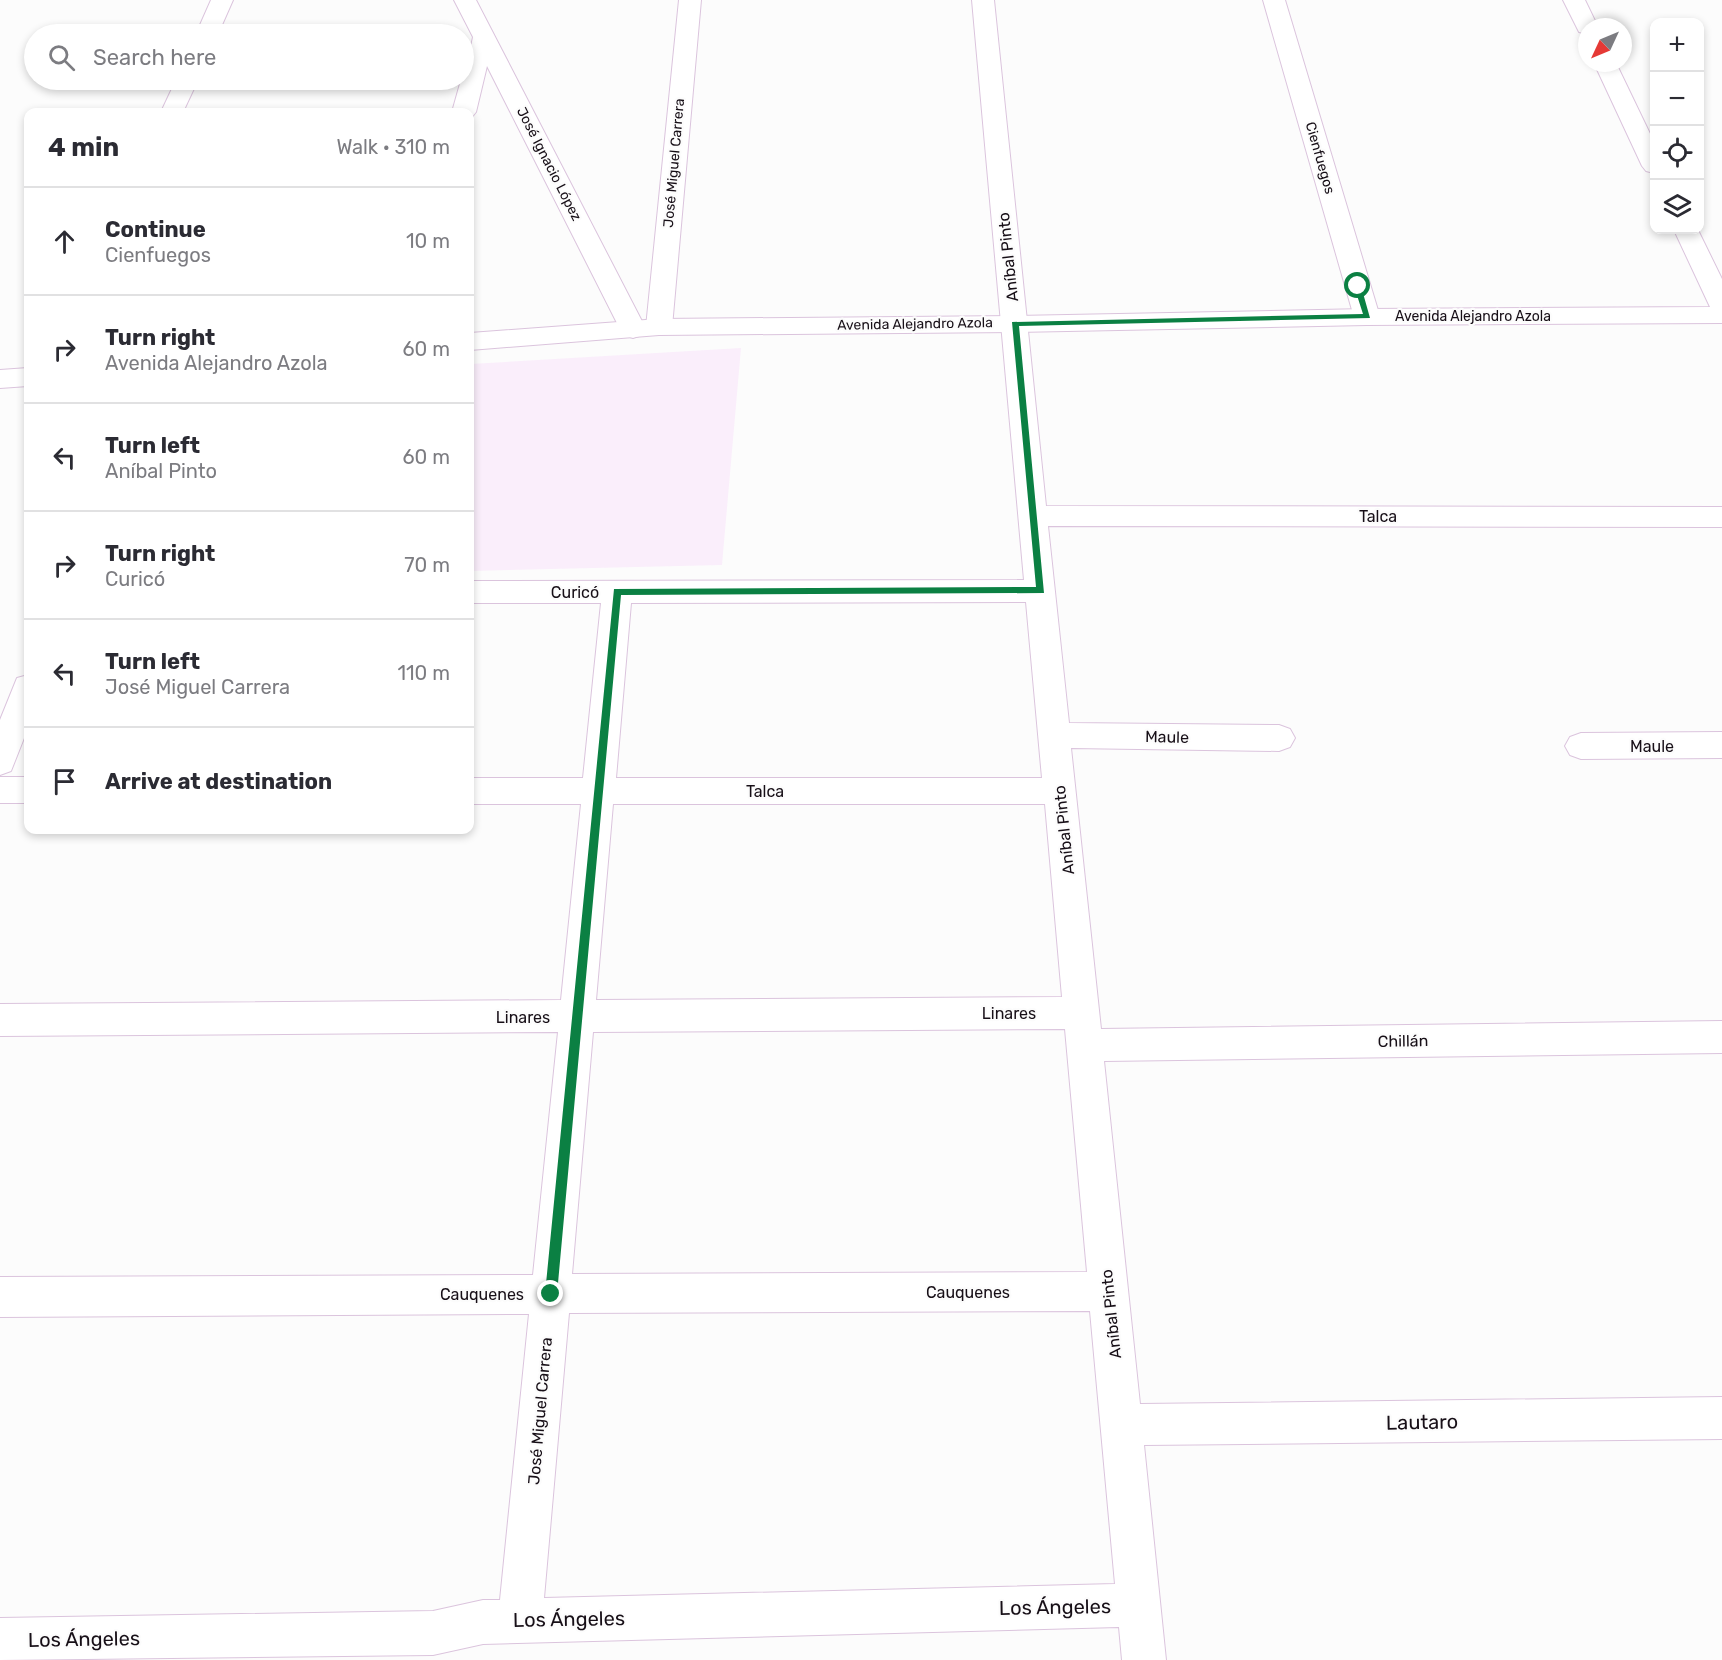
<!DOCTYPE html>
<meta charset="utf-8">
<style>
body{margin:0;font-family:Rubik,sans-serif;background:#f7f7f7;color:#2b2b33}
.controls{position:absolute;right:18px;top:18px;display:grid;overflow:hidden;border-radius:12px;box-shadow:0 3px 9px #0003}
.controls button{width:54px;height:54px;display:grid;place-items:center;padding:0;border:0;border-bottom:2px solid #e1e1e2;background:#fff;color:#2b2b33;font:30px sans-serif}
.compass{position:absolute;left:1578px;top:18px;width:54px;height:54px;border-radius:50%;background:#fff;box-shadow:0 3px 9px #0003;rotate:226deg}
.stop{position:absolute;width:18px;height:18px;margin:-14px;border:4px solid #0b8043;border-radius:50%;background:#fff}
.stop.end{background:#0b8043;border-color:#fff;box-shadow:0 2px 6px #0008}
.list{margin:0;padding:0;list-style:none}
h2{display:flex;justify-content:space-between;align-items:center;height:78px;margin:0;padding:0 24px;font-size:26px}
h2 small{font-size:20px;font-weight:400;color:#7c7c81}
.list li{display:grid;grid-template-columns:39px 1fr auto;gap:18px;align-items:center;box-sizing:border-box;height:108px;padding:0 24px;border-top:2px solid #e1e1e2}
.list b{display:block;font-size:22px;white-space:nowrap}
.list p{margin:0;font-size:20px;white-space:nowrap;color:#7c7c81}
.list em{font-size:20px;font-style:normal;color:#7c7c81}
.icon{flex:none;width:33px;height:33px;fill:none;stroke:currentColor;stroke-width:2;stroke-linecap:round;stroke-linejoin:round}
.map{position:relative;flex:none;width:1722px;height:1660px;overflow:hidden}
.search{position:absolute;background:#fff;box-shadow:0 3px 9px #0003;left:24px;top:24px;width:450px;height:66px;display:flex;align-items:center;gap:15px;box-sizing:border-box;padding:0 21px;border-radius:33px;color:#7c7c81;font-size:22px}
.panel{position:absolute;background:#fff;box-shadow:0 3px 9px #0003;left:24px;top:108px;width:450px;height:726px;border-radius:12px}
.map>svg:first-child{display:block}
.built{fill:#faeefb}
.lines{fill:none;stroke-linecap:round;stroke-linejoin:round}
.street-casing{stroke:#dbc4dd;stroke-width:2}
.secondary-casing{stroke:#dbc4dd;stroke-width:2}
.street{fill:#fff;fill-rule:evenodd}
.secondary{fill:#fff;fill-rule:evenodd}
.route{fill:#0b8043}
.labels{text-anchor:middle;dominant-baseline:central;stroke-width:4.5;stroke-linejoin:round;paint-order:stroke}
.far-street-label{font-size:14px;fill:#170f17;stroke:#fcfcfc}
.street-label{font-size:16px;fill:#170f17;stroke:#fcfcfc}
.near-street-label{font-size:20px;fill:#170f17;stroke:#fcfcfc}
</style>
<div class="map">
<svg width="1722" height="1660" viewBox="0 0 1722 1660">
<rect width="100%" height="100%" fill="#fcfcfc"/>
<path class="built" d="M741,348l-19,217 -252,6v-207z"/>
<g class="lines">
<g class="street-casing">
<path id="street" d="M211,0h22l-15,34h-22z
M454,0h22l170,329 -4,6 -9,3 -9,-3 -4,-6 -133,-263 -11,46 -4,5 -2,1v-6h-18l9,-32h3l9,-43z
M679,0h22l-29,327 -4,6 -9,2 -9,-2 -4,-6z
M972,0h22l52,506 676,1v20l-674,-1 21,197 210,2 11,4 5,9 -5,9 -11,4 -208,-3 30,281 621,-8v32l-618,8 36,343 582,-7v42l-578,6 22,215h-44l-3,-33 -636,17 -50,11 -433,5v-42l433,-7 50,-11h17l29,-286 -529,3v-40l533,-2 25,-243 -558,4v-32l561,-4 20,-196h-111v-26h113l18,-175h-131v-22l554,-1zM1026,602l16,176h-426l15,-175zM613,804h432l17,193 -466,3zM1065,1029l22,243 -515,2 21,-242zM1090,1311l25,273 -571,14 25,-285z
M1263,0h22l95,317 -4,6 -9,2 -9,-2 -4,-6z
M176,80h22l-15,32h-22z
M28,675v53l-17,43 -11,4v-55l17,-42z
M1722,732v26l-141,1 -11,-4 -5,-9 5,-9 11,-4z
M0,777h28v26h-28z"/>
</g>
<g class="secondary-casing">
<path id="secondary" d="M1563,0h22l13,27h-11v7l-8,-2z
M1594,63h22l38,79v31l-8,-2 -4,-5z
M1674,230h24l24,49v44l-355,2 -352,7 -356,3 -189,15v-17l189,-14 356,-3 352,-7 343,-2z
M28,368v18l-28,2v-18z"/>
</g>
<use href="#street" class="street"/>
<use href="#secondary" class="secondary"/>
</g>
<path class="route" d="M1358,283l3,3 9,32 -351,8 25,267 -423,2 -64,699 -6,5 -4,-1 -2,-4 69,-705 422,-2 -24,-265 351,-8 -9,-28z"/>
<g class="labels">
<g class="far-street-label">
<text transform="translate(1320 158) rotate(74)">Cienfuegos</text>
<text transform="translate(674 163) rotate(-85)">José Miguel Carrera</text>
<text transform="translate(549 164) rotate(63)">José Ignacio López</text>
<text x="1473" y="316">Avenida Alejandro Azola</text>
<text transform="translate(915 324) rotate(-1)">Avenida Alejandro Azola</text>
</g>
<g class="street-label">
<text transform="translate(1008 257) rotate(-96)">Aníbal Pinto</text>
<text x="1378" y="516">Talca</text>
<text x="575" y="592">Curicó</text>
<text transform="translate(1167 737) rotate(1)">Maule</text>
<text x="1652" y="746">Maule</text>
<text x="765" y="791">Talca</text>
<text transform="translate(1064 830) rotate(-96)">Aníbal Pinto</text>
<text x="1009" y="1013">Linares</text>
<text x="523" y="1017">Linares</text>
<text transform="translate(1403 1041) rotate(-1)">Chillán</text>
<text x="968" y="1292">Cauquenes</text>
<text x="482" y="1294">Cauquenes</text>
<text transform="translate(1111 1314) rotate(-96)">Aníbal Pinto</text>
<text transform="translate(540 1411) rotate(-85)">José Miguel Carrera</text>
</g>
<g class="near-street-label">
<text transform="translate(1422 1422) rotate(-1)">Lautaro</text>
<text transform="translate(1055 1607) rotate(-1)">Los Ángeles</text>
<text transform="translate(569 1619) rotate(-1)">Los Ángeles</text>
<text transform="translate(84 1639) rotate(-1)">Los Ángeles</text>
</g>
</g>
</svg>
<div class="controls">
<button>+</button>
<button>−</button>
<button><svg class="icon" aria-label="locate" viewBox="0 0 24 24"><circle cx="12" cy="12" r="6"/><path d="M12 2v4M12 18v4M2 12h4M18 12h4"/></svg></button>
<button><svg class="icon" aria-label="layers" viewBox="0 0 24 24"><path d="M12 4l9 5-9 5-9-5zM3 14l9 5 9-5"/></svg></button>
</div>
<svg class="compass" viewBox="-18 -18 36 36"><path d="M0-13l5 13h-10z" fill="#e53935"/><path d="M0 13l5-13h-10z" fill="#7c7c81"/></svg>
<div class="stop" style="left:1358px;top:286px"></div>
<div class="stop end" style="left:551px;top:1294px"></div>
<div class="search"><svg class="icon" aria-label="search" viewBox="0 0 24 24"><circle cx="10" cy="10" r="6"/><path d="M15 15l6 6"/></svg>Search here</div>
<section class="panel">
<h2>4 min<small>Walk · 310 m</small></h2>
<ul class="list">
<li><svg class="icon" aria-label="ahead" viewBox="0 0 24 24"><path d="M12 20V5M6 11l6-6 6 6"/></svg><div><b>Continue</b><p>Cienfuegos</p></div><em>10 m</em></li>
<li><svg class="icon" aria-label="right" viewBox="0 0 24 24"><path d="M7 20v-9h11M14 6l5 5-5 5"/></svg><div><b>Turn right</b><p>Avenida Alejandro Azola</p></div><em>60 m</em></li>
<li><svg class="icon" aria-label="left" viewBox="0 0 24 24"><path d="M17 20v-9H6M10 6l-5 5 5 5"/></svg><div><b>Turn left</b><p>Aníbal Pinto</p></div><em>60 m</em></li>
<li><svg class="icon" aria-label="right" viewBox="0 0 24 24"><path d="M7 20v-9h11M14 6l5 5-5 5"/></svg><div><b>Turn right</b><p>Curicó</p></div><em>70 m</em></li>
<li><svg class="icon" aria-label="left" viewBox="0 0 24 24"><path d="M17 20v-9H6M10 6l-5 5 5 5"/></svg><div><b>Turn left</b><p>José Miguel Carrera</p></div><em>110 m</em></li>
<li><svg class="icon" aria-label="arrive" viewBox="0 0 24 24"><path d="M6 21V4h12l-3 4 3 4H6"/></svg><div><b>Arrive at destination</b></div></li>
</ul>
</section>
</div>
